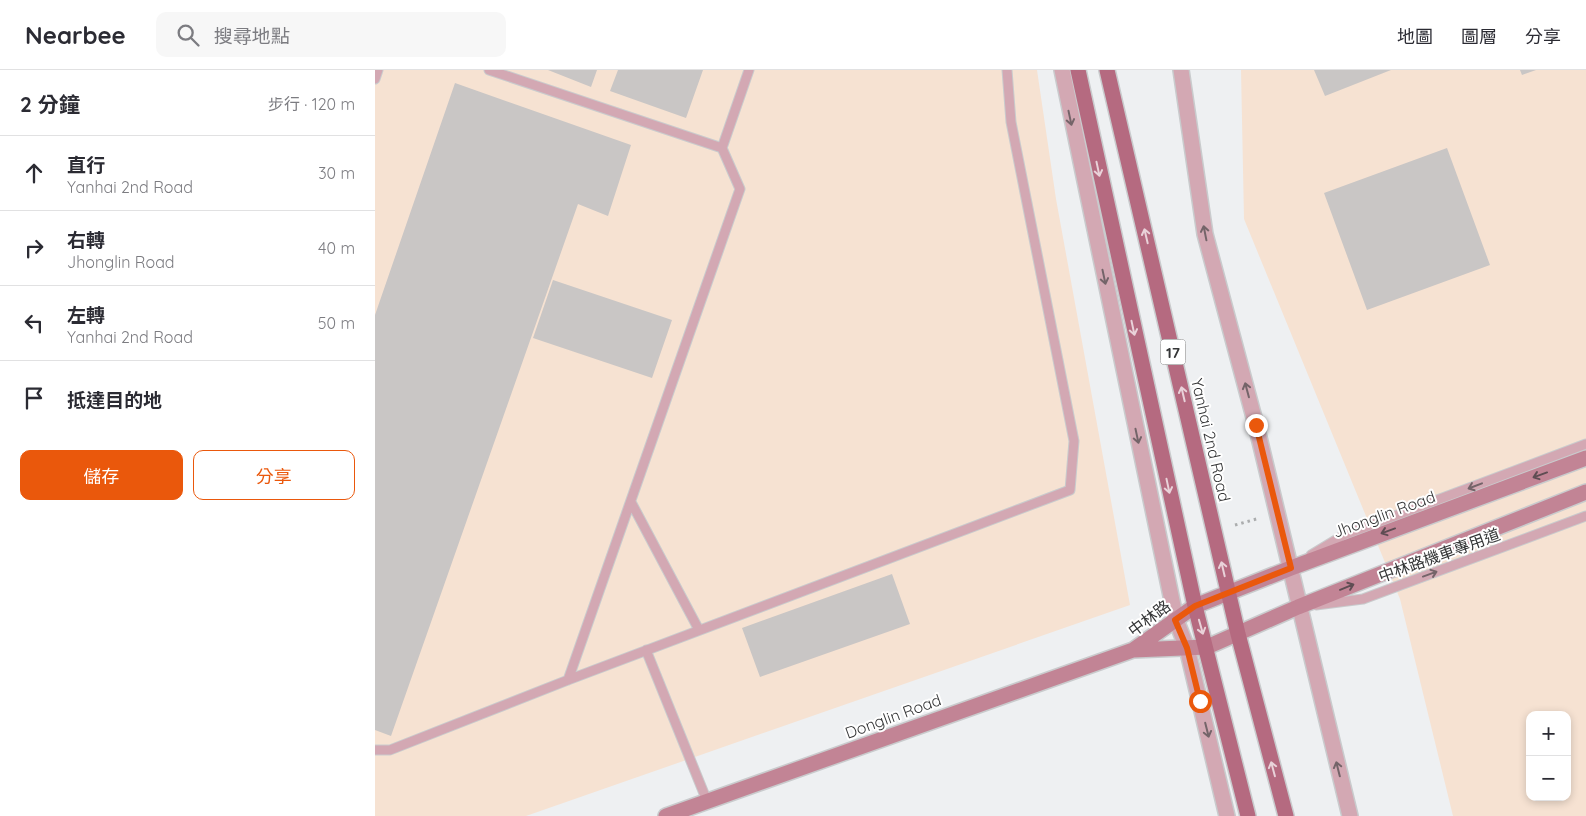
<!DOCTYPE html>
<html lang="zh-TW">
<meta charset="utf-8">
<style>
body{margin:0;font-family:Quicksand,"Noto Sans TC",sans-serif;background:#f7f7f7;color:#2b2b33}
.controls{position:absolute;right:15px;bottom:15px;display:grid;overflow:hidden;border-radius:10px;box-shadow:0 2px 8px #0003}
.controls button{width:45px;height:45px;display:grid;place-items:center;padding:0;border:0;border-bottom:1px solid #e1e1e2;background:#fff;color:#2b2b33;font:25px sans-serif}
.stop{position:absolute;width:15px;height:15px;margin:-11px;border:4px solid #ea580c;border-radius:50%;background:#fff}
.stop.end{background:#ea580c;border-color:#fff;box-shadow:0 1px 5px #0008}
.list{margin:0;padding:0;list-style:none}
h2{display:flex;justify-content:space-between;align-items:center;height:65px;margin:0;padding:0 20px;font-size:21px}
h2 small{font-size:16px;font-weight:400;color:#7c7c81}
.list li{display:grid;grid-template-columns:32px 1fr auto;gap:15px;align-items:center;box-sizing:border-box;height:75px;padding:0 20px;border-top:1px solid #e1e1e2}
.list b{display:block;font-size:19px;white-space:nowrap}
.list p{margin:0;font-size:16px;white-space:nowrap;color:#7c7c81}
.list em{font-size:16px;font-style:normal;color:#7c7c81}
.actions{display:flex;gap:10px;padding:15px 20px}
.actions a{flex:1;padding:11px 0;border:1px solid #ea580c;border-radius:10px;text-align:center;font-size:18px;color:#ea580c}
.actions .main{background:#ea580c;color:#fff}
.icon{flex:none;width:28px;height:28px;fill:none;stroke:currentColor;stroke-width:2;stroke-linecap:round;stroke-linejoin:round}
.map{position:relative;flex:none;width:1211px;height:746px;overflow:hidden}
header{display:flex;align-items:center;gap:30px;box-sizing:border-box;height:70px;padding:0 25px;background:#fff;border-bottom:1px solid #e1e1e2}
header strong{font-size:24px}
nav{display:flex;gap:28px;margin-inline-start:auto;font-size:18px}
.search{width:350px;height:45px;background:#f7f7f7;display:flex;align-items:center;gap:12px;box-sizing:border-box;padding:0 18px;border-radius:10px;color:#7c7c81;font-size:19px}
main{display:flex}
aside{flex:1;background:#fff}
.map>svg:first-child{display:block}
.industrial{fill:#f6e2d2;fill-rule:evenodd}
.building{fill:#c9c6c5}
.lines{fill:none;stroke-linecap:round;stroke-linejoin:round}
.lane-casing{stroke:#c9cbcd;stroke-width:11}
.street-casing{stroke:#c9cbcd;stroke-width:18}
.secondary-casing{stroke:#c9cbcd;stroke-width:18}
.primary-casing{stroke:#c9cbcd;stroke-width:18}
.path{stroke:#abadae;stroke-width:3;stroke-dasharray:2.5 4;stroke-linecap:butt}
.lane{stroke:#d3a8b3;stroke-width:9}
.street{stroke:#d3a8b3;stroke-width:15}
.secondary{stroke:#c28495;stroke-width:15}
.primary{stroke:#b56a80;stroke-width:15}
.oneway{stroke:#746469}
.oneway2{stroke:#e9d2d9}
.oneway3{stroke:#5f4d53}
.route{stroke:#ea580c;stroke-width:6}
.labels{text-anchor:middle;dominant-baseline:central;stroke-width:4;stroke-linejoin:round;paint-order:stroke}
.shield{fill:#fff;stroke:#727273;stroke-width:1}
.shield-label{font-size:15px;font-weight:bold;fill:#353637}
.street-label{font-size:16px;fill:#353637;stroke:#fff}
</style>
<header>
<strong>Nearbee</strong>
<div class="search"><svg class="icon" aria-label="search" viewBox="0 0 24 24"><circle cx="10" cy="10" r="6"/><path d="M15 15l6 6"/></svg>搜尋地點</div>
<nav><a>地圖</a><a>圖層</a><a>分享</a></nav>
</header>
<main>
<aside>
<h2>2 分鐘<small>步行 · 120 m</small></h2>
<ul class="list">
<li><svg class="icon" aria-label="ahead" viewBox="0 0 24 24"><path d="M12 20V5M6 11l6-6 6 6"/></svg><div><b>直行</b><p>Yanhai 2nd Road</p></div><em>30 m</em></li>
<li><svg class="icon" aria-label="right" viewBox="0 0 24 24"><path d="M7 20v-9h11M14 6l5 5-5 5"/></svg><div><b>右轉</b><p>Jhonglin Road</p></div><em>40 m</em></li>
<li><svg class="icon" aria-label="left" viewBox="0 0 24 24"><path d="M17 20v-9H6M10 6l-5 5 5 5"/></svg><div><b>左轉</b><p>Yanhai 2nd Road</p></div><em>50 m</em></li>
<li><svg class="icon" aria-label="arrive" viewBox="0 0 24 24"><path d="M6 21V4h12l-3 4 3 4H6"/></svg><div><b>抵達目的地</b></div></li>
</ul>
<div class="actions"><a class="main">儲存</a><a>分享</a></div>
</aside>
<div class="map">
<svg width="1211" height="746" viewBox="0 0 1211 746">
<rect width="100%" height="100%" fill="#eef0f2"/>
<path class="industrial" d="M0,0h662l19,129 74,406 -604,211h-151z
M866,0h345v746h-133l-53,-217 -156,-380zM1155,645h37v82h-37z"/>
<path class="building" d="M173,0h49l-6,17z
M243,0h85l-17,48 -76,-27z
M939,0h77l-66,26z
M1145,0h16l-14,5z
M80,13l176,62 -23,71 -30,-12 -187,532 -16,-6v-415z
M1072,78l43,117 -123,45 -43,-117z
M178,210l119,40 -20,58 -119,-40z
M517,504l18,50 -150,53 -18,-49z"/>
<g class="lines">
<g class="lane-casing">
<path id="lane" d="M114,0l233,78 18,41 -172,491
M0,9l3,-9
M347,78l27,-78
M256,432l68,128
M936,485l33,-20 242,-91
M941,535l47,-6 223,-83
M271,580l61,151
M0,680h15l178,-70 502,-190 4,-49 -63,-319 -4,-52"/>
</g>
<g class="street-casing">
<path id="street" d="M687,0l114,550 11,28 40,168
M806,0l24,164 51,191 94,391"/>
</g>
<g class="secondary-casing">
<path id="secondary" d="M758,580l74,-3 91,-40 288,-115
M291,746l467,-166 62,-44 96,-38 295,-110"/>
</g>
<g class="primary-casing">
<path id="primary" d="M703,0l117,536 53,210
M732,0l131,564 48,182"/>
</g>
<path class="path" d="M860,455l25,-7"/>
<use href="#lane" class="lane"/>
<use href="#street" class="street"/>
<use href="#secondary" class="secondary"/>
<use href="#primary" class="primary"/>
</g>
<defs><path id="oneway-shaft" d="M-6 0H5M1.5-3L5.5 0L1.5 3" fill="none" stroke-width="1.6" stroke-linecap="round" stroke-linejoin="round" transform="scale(1.25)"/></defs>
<g class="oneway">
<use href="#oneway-shaft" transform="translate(695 48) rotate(78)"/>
<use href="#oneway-shaft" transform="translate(830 163) rotate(-101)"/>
<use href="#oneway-shaft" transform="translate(729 207) rotate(78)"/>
<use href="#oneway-shaft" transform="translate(872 320) rotate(-105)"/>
<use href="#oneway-shaft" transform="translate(762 366) rotate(78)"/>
<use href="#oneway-shaft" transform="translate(1100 416) rotate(159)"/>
<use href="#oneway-shaft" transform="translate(1055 504) rotate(-20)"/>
<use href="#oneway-shaft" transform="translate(832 660) rotate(76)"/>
<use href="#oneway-shaft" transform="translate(963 699) rotate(-104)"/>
</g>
<g class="oneway2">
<use href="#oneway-shaft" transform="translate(723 99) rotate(78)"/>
<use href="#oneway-shaft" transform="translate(771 166) rotate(-103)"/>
<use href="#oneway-shaft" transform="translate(758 258) rotate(78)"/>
<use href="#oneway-shaft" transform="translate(808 324) rotate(-103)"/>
<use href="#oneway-shaft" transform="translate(793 416) rotate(78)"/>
<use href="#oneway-shaft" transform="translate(848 499) rotate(-103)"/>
<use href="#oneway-shaft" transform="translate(826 557) rotate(74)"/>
<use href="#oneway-shaft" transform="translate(898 699) rotate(-105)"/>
</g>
<g class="oneway3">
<use href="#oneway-shaft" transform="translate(1165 405) rotate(160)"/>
<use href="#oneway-shaft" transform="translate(1013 461) rotate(160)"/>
<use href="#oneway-shaft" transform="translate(972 517) rotate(-22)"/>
</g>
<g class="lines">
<path class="route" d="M825,631l-13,-53 -12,-28 20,-14 96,-38 -35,-143"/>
</g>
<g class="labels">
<rect class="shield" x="785.5" y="269.5" width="25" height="25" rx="4"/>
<g class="shield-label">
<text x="798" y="282">17</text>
</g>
<g class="street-label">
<text transform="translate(836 370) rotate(77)">Yanhai 2nd Road</text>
<text transform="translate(1009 444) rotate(-20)">Jhonglin Road</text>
<text transform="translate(1064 485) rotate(-20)">中林路機車專用道</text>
<text transform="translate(774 548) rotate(-37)">中林路</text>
<text transform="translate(518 646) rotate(-20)">Donglin Road</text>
</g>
</g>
</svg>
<div class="controls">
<button>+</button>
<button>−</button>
</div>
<div class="stop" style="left:825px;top:631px"></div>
<div class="stop end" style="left:881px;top:355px"></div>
</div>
</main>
